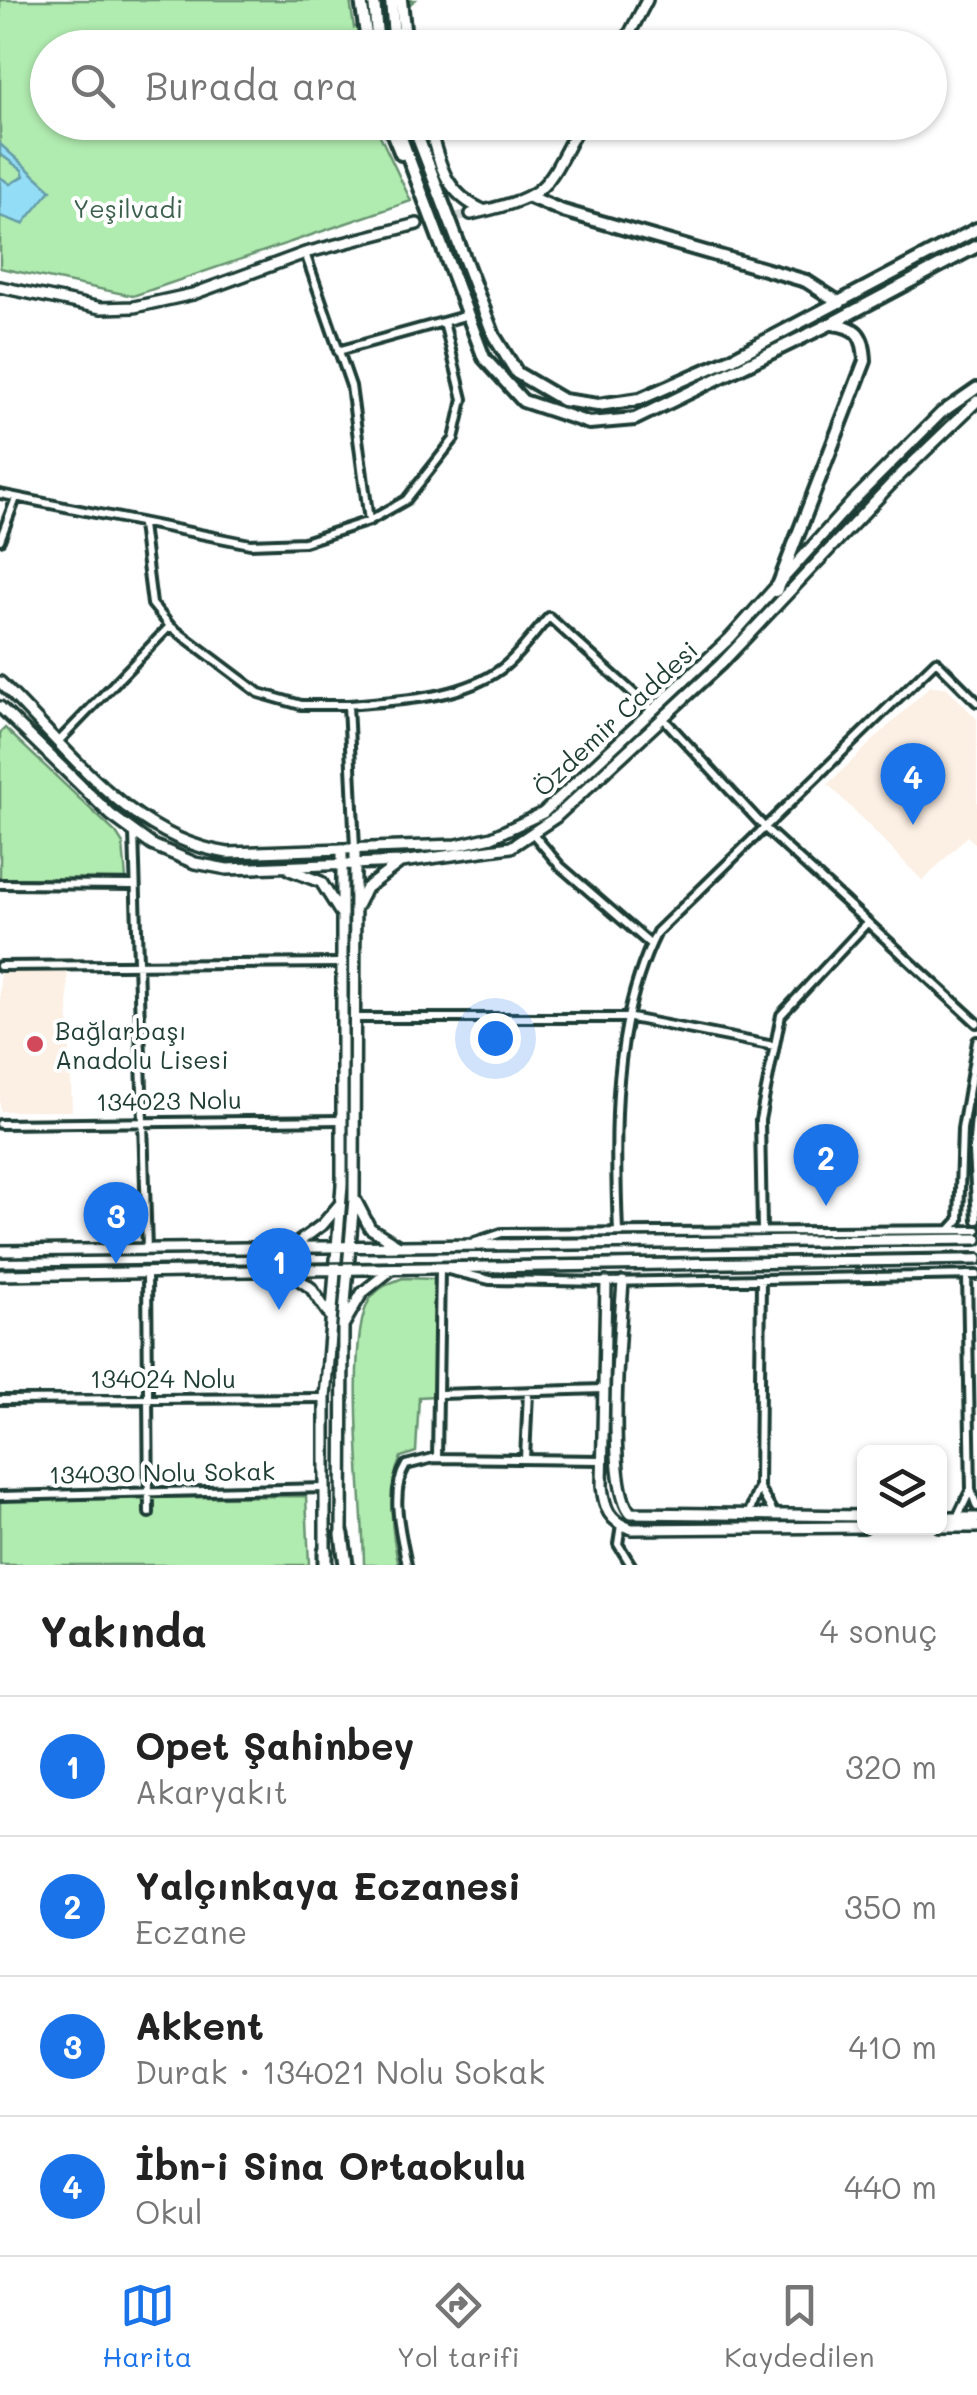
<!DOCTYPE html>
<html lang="tr">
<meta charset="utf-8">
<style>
body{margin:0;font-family:Mali,sans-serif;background:#f2f2f2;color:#222}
.controls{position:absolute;right:30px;bottom:30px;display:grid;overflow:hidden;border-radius:15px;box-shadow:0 2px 8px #0004}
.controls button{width:90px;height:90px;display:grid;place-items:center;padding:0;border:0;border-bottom:2px solid #e0e0e0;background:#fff;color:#222;font:50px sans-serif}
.you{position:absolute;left:495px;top:1038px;width:35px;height:35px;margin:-25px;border:8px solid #fff;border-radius:50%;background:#1a73e8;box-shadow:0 0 0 15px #1a73e833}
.badge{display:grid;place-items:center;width:65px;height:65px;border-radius:50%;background:#1a73e8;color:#fff;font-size:32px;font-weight:700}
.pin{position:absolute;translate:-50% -82px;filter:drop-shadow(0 2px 5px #0008)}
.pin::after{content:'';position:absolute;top:52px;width:35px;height:30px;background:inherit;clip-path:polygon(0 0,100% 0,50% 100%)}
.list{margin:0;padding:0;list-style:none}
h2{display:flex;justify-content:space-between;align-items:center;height:130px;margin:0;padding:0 40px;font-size:42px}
h2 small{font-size:32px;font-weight:400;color:#767676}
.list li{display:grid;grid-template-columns:65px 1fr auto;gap:30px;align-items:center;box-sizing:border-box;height:140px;padding:0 40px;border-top:2px solid #e0e0e0}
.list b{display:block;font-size:38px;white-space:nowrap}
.list p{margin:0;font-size:32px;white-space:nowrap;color:#767676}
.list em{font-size:32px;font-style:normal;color:#767676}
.icon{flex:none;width:55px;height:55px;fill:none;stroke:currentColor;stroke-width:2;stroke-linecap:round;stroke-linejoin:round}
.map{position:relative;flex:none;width:977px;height:1565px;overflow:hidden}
.search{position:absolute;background:#fff;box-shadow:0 2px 8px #0004;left:30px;right:30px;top:30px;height:110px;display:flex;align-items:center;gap:25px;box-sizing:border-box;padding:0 35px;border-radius:55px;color:#767676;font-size:38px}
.sheet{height:690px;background:#fff}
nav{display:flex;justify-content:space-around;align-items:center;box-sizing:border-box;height:140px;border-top:2px solid #e0e0e0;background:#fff;font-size:28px;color:#767676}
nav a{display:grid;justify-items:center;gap:5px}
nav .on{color:#1a73e8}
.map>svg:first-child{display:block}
.built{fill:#fcefe3}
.green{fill:#b0ebaf;stroke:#689472;stroke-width:2.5}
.water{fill:#94ddf6;stroke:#659da8;stroke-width:2.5}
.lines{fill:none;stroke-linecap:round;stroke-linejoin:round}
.secondary-tunnel{stroke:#d2d8d6;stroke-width:9;stroke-dasharray:9 4.5;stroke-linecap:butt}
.street-casing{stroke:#1f3d34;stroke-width:14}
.secondary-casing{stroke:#1f3d34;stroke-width:16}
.primary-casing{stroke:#1f3d34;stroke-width:18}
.highway-casing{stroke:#1f3d34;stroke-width:19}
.street{stroke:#fff;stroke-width:6}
.secondary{stroke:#fff;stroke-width:9}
.primary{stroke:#fff;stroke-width:10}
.highway{stroke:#fff;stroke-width:11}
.tram{stroke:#1f3d34;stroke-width:2.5}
.poi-dot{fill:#d1495b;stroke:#fff;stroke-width:4}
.labels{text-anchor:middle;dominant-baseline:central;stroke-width:8;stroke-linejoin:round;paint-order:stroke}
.park-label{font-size:25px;fill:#3c604d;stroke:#fff}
.street-label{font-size:25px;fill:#1f3d34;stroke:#fff}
.poi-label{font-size:25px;fill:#1f3d34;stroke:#fff;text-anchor:start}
</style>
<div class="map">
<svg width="977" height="1565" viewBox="0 0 977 1565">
<rect width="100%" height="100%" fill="#fff"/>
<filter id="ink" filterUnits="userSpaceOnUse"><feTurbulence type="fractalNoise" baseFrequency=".01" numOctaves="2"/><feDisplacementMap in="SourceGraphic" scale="20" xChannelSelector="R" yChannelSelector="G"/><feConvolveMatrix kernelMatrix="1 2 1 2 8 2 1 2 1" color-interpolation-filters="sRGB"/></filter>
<g filter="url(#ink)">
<path class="built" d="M930,686l16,1 31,32v126l-10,-9 -44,45 -95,-97z
M67,970l5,141h-72v-140z"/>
<path class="green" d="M0,0h350l4,28 37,-28h24l-59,47 -308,1v74l326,1 37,78 -278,95 -133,-28z
M5,728l111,105 7,11 3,35 -126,-1v-145z
M403,1278l32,1v117l-16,1 -3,55 -15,5c-14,31 -10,76 -2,108h-35c0,-54 -20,-227 6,-266 9,-12 19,-16 33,-21z
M306,1496l3,69h-309v-66z"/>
<path class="water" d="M0,144l51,46 -28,34 -23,-8v-39l10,7 14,-8 -2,-6 -22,-16z"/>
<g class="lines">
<path class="secondary-tunnel" d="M417,224l54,-10"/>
<g class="street-casing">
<path id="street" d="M305,253l46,133 18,135
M338,351l130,-36
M0,494l250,50 54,-2 65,-21 37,-21 48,-61 9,-40 -19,-77
M142,525l10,79 18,22 89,67 42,12h47l7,143
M0,540l16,-42
M348,705c49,-5 111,-5 153,-36 18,-13 33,-36 48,-52l103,93
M663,718l103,111 211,194
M59,741l111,-115
M134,833l13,417
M534,835l26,31 90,78
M0,884l133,1
M0,966l341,-3
M355,1018h276l143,28
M977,1105l-4,47 4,68
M0,1124l339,-4
M762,1230l-2,-110 21,-105 86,-92
M950,1230l9,-10 3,-91 15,-88
M618,1232c-4,-98 -6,-211 39,-300l279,-271 41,41
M475,1242l27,-9 475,-3
M147,1274l2,239
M967,1275l4,215 6,17
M441,1394l162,-5
M0,1400l325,-2
M437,1458l3,-190 50,12 116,2 371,-7
M525,1459l3,-67
M759,1488l15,26
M0,1496l325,-8
M748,1515l11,-28 2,-208
M957,1518l13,-27
M621,1525l-3,19 13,21
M407,1565c-6,-31 -18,-72 -1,-100l27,-7 169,2"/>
</g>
<g class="secondary-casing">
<path id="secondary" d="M622,48l25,-48
M428,122c11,38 15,71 55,88
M471,214c80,-19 72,-22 110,-92
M0,287l101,21 33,-1 59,-13 112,-41 112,-29
M0,682c67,65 130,157 228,171l229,-8 35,-8 51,-24 187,-175 121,-135 90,-90 36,-25
M0,707l111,108 41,30 43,18 32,6 174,-7 110,-15 45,-30 164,-152 174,-184 83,-80
M290,870l31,12 19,30
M357,906l9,-18 32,-24
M356,1201l14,27 29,18
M292,1247l31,-23 17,-20
M0,1251l977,-12
M288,1272l23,16 20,29
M0,1275l977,-16
M606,1282l-4,204c2,22 7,36 30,43l232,-2
M623,1282c-3,43 -18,204 8,231l233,3
M344,1324l18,-31 30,-24
M940,1518h37
M940,1527h37
M342,1537l1,-211 11,-127 1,-351
M325,1557v-159l17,-213v-336"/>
</g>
<g class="primary-casing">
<path id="primary" d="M361,0l7,48
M374,0l4,48
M391,0l4,48
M401,0l5,48
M388,122l13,32
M395,122l89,236 39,43 66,22 46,-4 197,-96 145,-77
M412,122l82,214 23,37 46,27 35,5 42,-6 91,-40 246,-130
M532,198l31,13 243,70 34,22
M776,591l89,-230c-1,-25 -7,-34 -32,-37"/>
</g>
<g class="highway-casing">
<path id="highway" d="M342,1534l4,31
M325,1565v-14"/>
</g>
<use href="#street" class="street"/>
<use href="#secondary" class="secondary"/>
<use href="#primary" class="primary"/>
<use href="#highway" class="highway"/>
<path class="tram" d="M0,1267l977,-13"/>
</g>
</g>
<circle class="poi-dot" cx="35" cy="1044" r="10"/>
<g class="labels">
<g class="park-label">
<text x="128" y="208">Yeşilvadi</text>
</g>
<g class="street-label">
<text transform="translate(615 718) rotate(-43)">Özdemir Caddesi</text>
<text transform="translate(169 1100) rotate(-1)">134023 Nolu</text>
<text x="163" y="1378">134024 Nolu</text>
<text transform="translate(162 1472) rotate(-1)">134030 Nolu Sokak</text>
</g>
<g class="poi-label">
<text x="55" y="1030">Bağlarbaşı<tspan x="55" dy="29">Anadolu Lisesi</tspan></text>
</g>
</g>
</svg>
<div class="controls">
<button><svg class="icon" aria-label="layers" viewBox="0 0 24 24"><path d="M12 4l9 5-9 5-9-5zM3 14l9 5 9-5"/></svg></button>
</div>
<div class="you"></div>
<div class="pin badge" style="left:279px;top:1310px">1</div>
<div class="pin badge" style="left:826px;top:1206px">2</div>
<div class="pin badge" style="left:116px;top:1264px">3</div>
<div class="pin badge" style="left:913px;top:825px">4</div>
<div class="search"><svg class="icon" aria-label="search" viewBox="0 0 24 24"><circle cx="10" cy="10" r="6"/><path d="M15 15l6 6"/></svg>Burada ara</div>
</div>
<section class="sheet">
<h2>Yakında<small>4 sonuç</small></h2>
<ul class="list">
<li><span class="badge">1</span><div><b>Opet Şahinbey</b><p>Akaryakıt</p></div><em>320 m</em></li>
<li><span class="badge">2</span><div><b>Yalçınkaya Eczanesi</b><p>Eczane</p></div><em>350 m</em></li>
<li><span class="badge">3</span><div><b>Akkent</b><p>Durak · 134021 Nolu Sokak</p></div><em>410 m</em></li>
<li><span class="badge">4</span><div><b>İbn-i Sina Ortaokulu</b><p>Okul</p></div><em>440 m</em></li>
</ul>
</section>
<nav>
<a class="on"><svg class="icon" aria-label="map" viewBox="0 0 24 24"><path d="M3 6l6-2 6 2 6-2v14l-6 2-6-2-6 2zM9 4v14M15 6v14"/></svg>Harita</a>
<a><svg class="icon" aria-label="directions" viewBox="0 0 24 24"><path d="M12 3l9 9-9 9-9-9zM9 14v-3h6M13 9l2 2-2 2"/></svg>Yol tarifi</a>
<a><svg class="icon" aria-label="saved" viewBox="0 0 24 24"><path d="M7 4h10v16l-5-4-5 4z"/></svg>Kaydedilen</a>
</nav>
